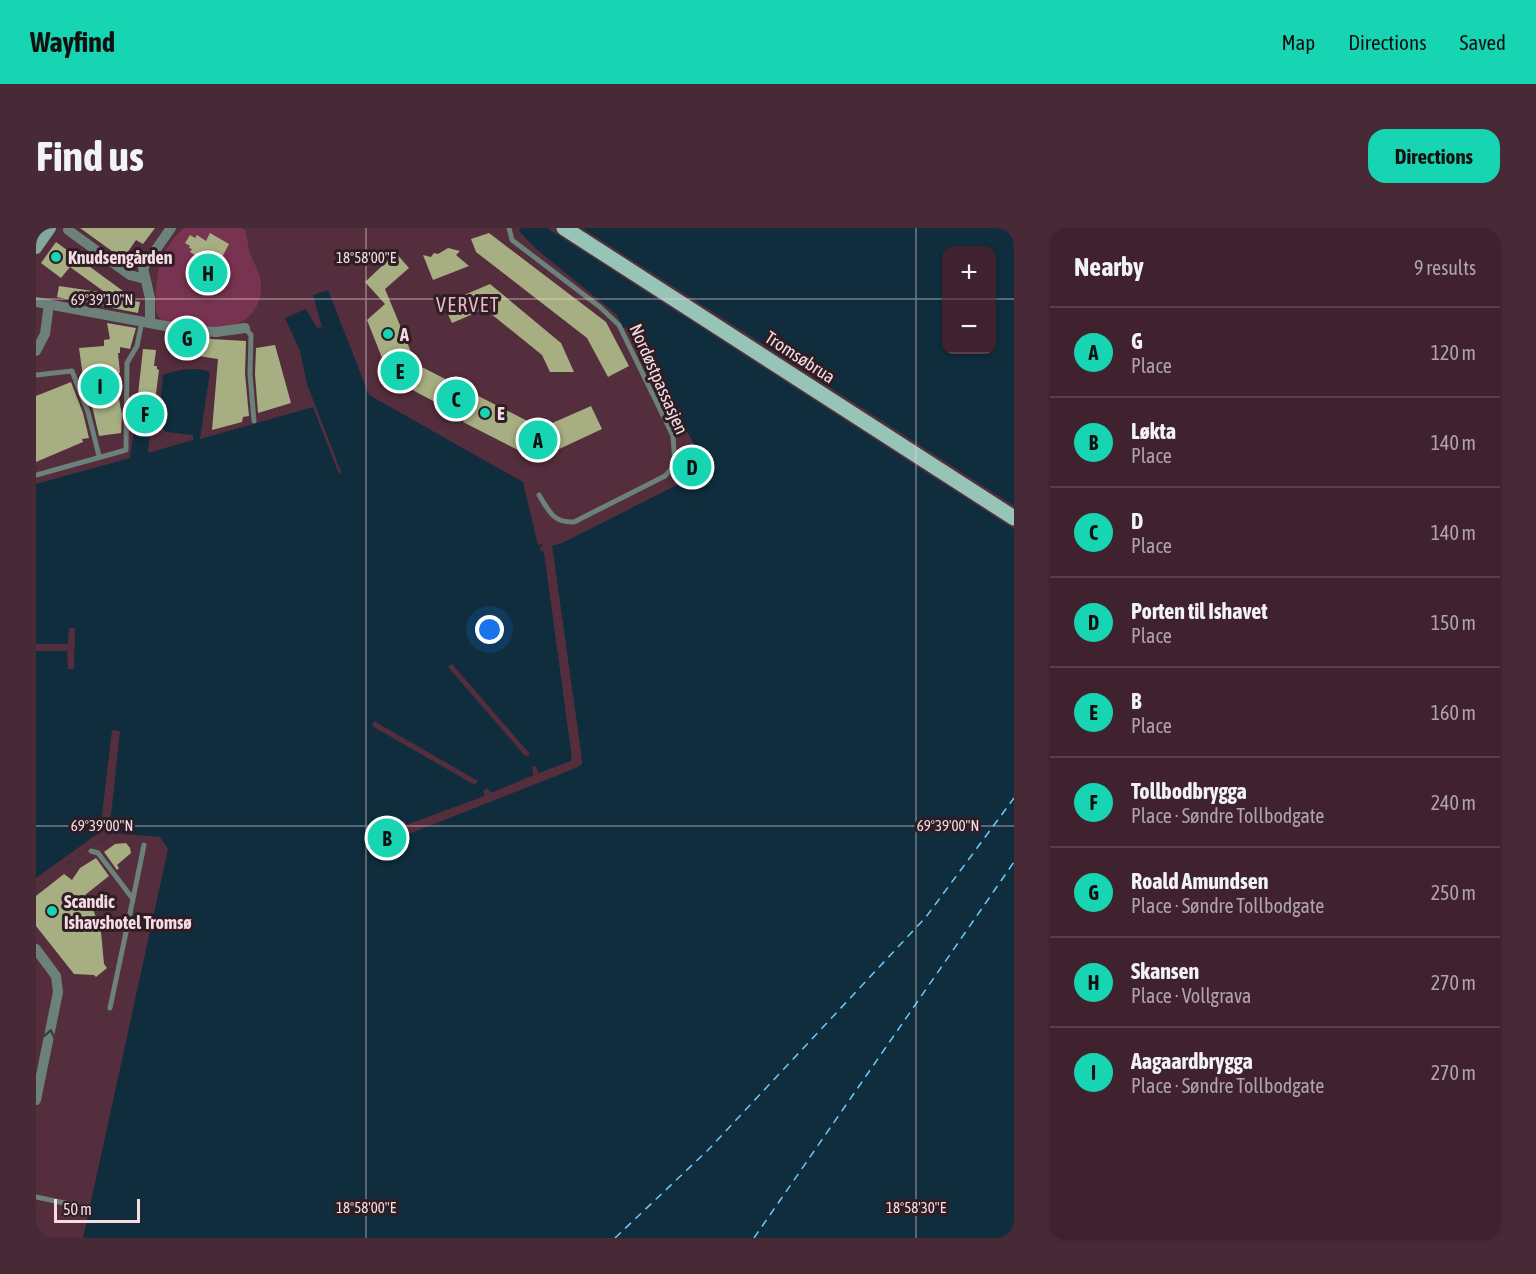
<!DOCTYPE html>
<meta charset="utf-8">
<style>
body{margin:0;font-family:"Asap Condensed",sans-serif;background:#472a36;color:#f1f3f6}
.controls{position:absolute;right:18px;top:18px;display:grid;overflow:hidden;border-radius:12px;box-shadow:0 2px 4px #0004}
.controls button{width:54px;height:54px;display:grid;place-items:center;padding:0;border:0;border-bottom:2px solid #593f4a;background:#40222e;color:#f1f3f6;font:30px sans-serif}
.scale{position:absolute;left:18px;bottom:15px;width:86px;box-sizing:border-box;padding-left:6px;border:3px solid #f5dbe3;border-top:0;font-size:16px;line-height:21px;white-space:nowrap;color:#f5dbe3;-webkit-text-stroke:4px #2f1d24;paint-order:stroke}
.you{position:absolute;left:454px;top:402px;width:21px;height:21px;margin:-15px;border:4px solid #fff;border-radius:50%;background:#1a73e8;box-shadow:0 0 0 9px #1a73e833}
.badge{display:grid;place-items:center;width:39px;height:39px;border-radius:50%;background:#17d5b3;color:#111;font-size:20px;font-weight:700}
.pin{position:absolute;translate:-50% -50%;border:3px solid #fff;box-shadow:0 2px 6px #0006}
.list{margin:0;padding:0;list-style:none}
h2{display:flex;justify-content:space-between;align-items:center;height:78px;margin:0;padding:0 24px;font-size:26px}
h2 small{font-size:20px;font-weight:400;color:#aea4aa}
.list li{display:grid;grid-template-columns:39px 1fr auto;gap:18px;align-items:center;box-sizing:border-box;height:90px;padding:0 24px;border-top:2px solid #593f4a}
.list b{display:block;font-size:22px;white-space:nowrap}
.list p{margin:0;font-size:20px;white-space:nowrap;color:#aea4aa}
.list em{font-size:20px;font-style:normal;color:#aea4aa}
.map{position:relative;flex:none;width:978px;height:1010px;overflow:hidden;border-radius:18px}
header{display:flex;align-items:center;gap:36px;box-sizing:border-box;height:84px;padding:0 30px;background:#17d5b3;color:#111}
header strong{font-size:28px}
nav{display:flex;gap:33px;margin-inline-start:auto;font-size:21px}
.intro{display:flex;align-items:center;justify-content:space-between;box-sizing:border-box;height:144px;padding:0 36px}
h1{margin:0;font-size:42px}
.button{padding:15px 27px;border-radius:18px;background:#17d5b3;color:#111;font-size:21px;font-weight:700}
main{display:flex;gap:36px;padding:0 36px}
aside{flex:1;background:#40222e;border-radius:18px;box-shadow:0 2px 4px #0004}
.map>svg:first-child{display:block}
.green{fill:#773350}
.water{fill:#102d3d;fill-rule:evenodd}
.pier{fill:#552e3d}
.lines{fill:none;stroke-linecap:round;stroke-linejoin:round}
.ferry{stroke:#6ecafe;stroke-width:1.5;stroke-dasharray:8 6;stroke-linecap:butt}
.building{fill:#a7ae81}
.lane{stroke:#6b817a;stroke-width:5}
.street{stroke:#6b817a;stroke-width:10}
.secondary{stroke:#83a79d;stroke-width:12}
.primary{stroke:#96c5b7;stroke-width:15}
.oneway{stroke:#413b3e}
.ticks{fill:none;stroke:#f5dbe3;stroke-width:1.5;stroke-opacity:0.45}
.poi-dot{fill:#17d5b3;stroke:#2f1d24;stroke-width:2}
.labels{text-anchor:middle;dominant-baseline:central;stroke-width:6;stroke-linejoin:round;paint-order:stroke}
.poi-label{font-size:18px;font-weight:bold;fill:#f5dbe3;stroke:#2f1d24;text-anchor:start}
.street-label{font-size:18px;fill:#f5dbe3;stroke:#2f1d24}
.neighbourhood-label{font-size:20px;letter-spacing:1.5px;fill:#e9b7c9;stroke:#2f1d24}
.ticks-label{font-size:15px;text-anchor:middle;fill:#f5dbe3;stroke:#2f1d24;stroke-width:6;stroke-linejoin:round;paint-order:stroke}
</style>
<header>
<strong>Wayfind</strong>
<nav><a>Map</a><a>Directions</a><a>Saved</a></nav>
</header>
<div class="intro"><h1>Find us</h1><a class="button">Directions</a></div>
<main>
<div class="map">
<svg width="978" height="1010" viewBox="0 0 978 1010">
<rect width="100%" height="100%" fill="#552e3d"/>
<path class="green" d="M148,0h58l3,2c2,8 3,15 5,23 5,13 13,25 11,39 -6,39 -48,40 -78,33 -7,-1 -17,-1 -22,-6 -6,-5 -6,-14 -5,-22 0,-28 6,-50 28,-69z"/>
<path class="water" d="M485,0h493v1010h-931l85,-389 -8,-12 -49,-4 -75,53v-402l94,-26 4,-28 10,3 1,-2 5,1 -2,21 45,-13v-5l-27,-3 -8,-9 5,-48c14,-5 33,-9 47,-3l-10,67 113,-32 26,67 2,-2 -34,-88 -7,-33 -15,-33 21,-9 11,19 5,-1 -9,-32 15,-5 41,105 154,87 15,63 5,-1 29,214 -1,3 -33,13 -3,-8 -3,1 2,8 -43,18 -4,-5 -2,8 -79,29h-11l1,5 -8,-3 -1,-4 -13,5 1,4 -6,13 9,4 27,-14 173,-68 4,-3 -1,-12 -29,-206 10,-3 139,-70 2,-11 -70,-136 -10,2 -6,-13 -82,-67 -16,-17zM910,22h46v100h-46z"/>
<path class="pier" d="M511,0h35l432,278v23z
M507,316h3l9,64 20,150 -2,4 -81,34 -5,-3 -1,5 -79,30 -4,-3 -5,2 -1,6 -10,-4 -2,-2 -8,3 -5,14 5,2 27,-14 156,-60 19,-10 -30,-217 3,1 30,218 -21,10 -155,61 -28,14 -6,-1 -3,-3 1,-7 3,-2 1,-8 13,-5 1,4 7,3 -1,-5 11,-4 2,4 78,-29 -2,-5 4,-3 4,5 43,-18 -2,-8 3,-1 4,7 32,-12 1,-3 -20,-150 -8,-57 -3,1 -1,-4z
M33,400h6l-1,41h-6l-1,-18h-31v-7h32z
M416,436l78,90 -4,3 -78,-90z
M338,493l104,60 -3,4 -103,-59z
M76,502l8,1 -11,103 -73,52v-8l64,-46z"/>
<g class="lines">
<path class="ferry" d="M579,1010l93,-88 218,-233 88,-119
M718,1010l260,-376"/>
</g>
<path class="building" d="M44,0h75l-12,16 -7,-4 -13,19z
M174,5l19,11 -11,21 5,3 -14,25 -17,-10 5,-10 -3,-1 7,-13 -11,-7 2,-3 -3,-1 1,-2 -5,-3 5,-8 5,3 2,-3 9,6z
M453,5l117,89 23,44 -21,11 -21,-39 -111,-86 -5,-13z
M20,14l67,49v3l6,1 -1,5 12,2 -2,11 -81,-16 2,-11 47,7 -36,-26 -9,11 -20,-15z
M412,20l12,3 -4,4 13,11 -36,14 -10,-25 8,2 3,-4 4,1z
M360,25l13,15 -24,21 31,75 125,64 50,-22 11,23 -47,22 1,2 -18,10 -18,-12 -57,-29 2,-4 -75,-40 -23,-58 18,-16 -20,-22z
M454,56l71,59 13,29h-24l-8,-17 -57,-46 -33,14 -9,-19z
M71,95l29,5 -6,21 -10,-2v6h-2l2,20h-6l8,42 -1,18 -22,3 -6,-26 -13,-32 3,-1 -4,-29 25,-2v-6l6,-1z
M157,110l53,3 -1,33 4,42 -6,1 -1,5 -30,8 6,-71 -27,-4z
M239,117l16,58 -33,10 -3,-39 1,-26z
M107,121l13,1 -2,16h3v3l2,1 -8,62 -6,-1 -1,2 -13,-2v-17l5,-1z
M35,154l12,31 6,25 -7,1 1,3 -47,20v-66z
M358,599l4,9 -4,9 -6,2 -9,-3 -3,-7 6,-5z
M90,615l4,5 1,5 -14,12 2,3 -2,2 -13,-18 11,-8z
M60,630l13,18 -24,19 8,14 8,23 3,32 3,4 -11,9 -2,-2 -20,-1 -38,-48v-30l28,-22 8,6 8,-12z"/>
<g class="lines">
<path class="lane" d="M473,0l3,12 88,67 19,18 54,111 2,29 -10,11 -91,46c-21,1 -25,-11 -35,-27
M209,100l6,7 -1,39 4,47
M0,147l36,-4 16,41 11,44
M0,247l90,-25 1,-87 10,-17 5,-25
M55,623l7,2 35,46 -23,109
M97,671l11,-54
M0,969l38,8"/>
<path class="street" d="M32,2l62,45 15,4
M0,74l151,28 29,2 29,-4
M114,95v-25l-7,-30 28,-40
M0,123l9,-17 4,-30
M0,721l20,27 2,16 -22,108"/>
<path class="secondary" d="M0,20l14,-20"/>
<path class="primary" d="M528,0l450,290"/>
</g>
<defs><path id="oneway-chevron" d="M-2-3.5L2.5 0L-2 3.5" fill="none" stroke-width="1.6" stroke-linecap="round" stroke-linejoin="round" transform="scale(1.5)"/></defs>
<use class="oneway" href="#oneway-chevron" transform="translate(14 806) rotate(-78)"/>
<path class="ticks" d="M330,0v1010M880,0v1010M0,71h910M956,71h22M0,598h978"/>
<g class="poi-dot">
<circle cx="20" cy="29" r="6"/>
<circle cx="352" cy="106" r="6"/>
<circle cx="449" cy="185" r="6"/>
<circle cx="16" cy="683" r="6"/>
</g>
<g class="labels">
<g class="poi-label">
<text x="32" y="29">Knudsengården</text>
<text x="364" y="106">A</text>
<text x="461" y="185">E</text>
<text x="28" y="673">Scandic<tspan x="28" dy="21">Ishavshotel Tromsø</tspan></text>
</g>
<g class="street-label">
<text transform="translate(764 129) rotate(33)">Tromsøbrua</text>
<text transform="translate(623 151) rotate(66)">Nordøstpassasjen</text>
</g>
<g class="neighbourhood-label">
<text x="432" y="76">VERVET</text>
</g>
</g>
<g class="ticks-label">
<text x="330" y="35">18°58'00"E</text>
<text x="66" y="77">69°39'10"N</text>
<text x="66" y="603">69°39'00"N</text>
<text x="912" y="603">69°39'00"N</text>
<text x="330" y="985">18°58'00"E</text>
<text x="880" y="985">18°58'30"E</text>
</g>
</svg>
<div class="controls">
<button>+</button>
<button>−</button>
</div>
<div class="scale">50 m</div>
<div class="you"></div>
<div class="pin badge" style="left:502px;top:212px">A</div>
<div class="pin badge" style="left:351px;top:610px">B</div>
<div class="pin badge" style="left:420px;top:171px">C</div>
<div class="pin badge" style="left:656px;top:239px">D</div>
<div class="pin badge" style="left:364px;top:143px">E</div>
<div class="pin badge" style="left:109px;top:186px">F</div>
<div class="pin badge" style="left:151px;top:110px">G</div>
<div class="pin badge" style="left:172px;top:45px">H</div>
<div class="pin badge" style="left:64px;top:158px">I</div>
</div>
<aside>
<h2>Nearby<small>9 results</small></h2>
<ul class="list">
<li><span class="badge">A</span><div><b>G</b><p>Place</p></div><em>120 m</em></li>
<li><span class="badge">B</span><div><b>Løkta</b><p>Place</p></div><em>140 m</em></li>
<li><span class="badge">C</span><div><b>D</b><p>Place</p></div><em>140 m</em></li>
<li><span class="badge">D</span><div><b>Porten til Ishavet</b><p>Place</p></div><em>150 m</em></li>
<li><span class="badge">E</span><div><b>B</b><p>Place</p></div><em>160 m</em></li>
<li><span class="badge">F</span><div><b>Tollbodbrygga</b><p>Place · Søndre Tollbodgate</p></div><em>240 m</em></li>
<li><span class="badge">G</span><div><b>Roald Amundsen</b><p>Place · Søndre Tollbodgate</p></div><em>250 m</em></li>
<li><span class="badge">H</span><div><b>Skansen</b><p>Place · Vollgrava</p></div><em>270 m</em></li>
<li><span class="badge">I</span><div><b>Aagaardbrygga</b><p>Place · Søndre Tollbodgate</p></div><em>270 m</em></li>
</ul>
</aside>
</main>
